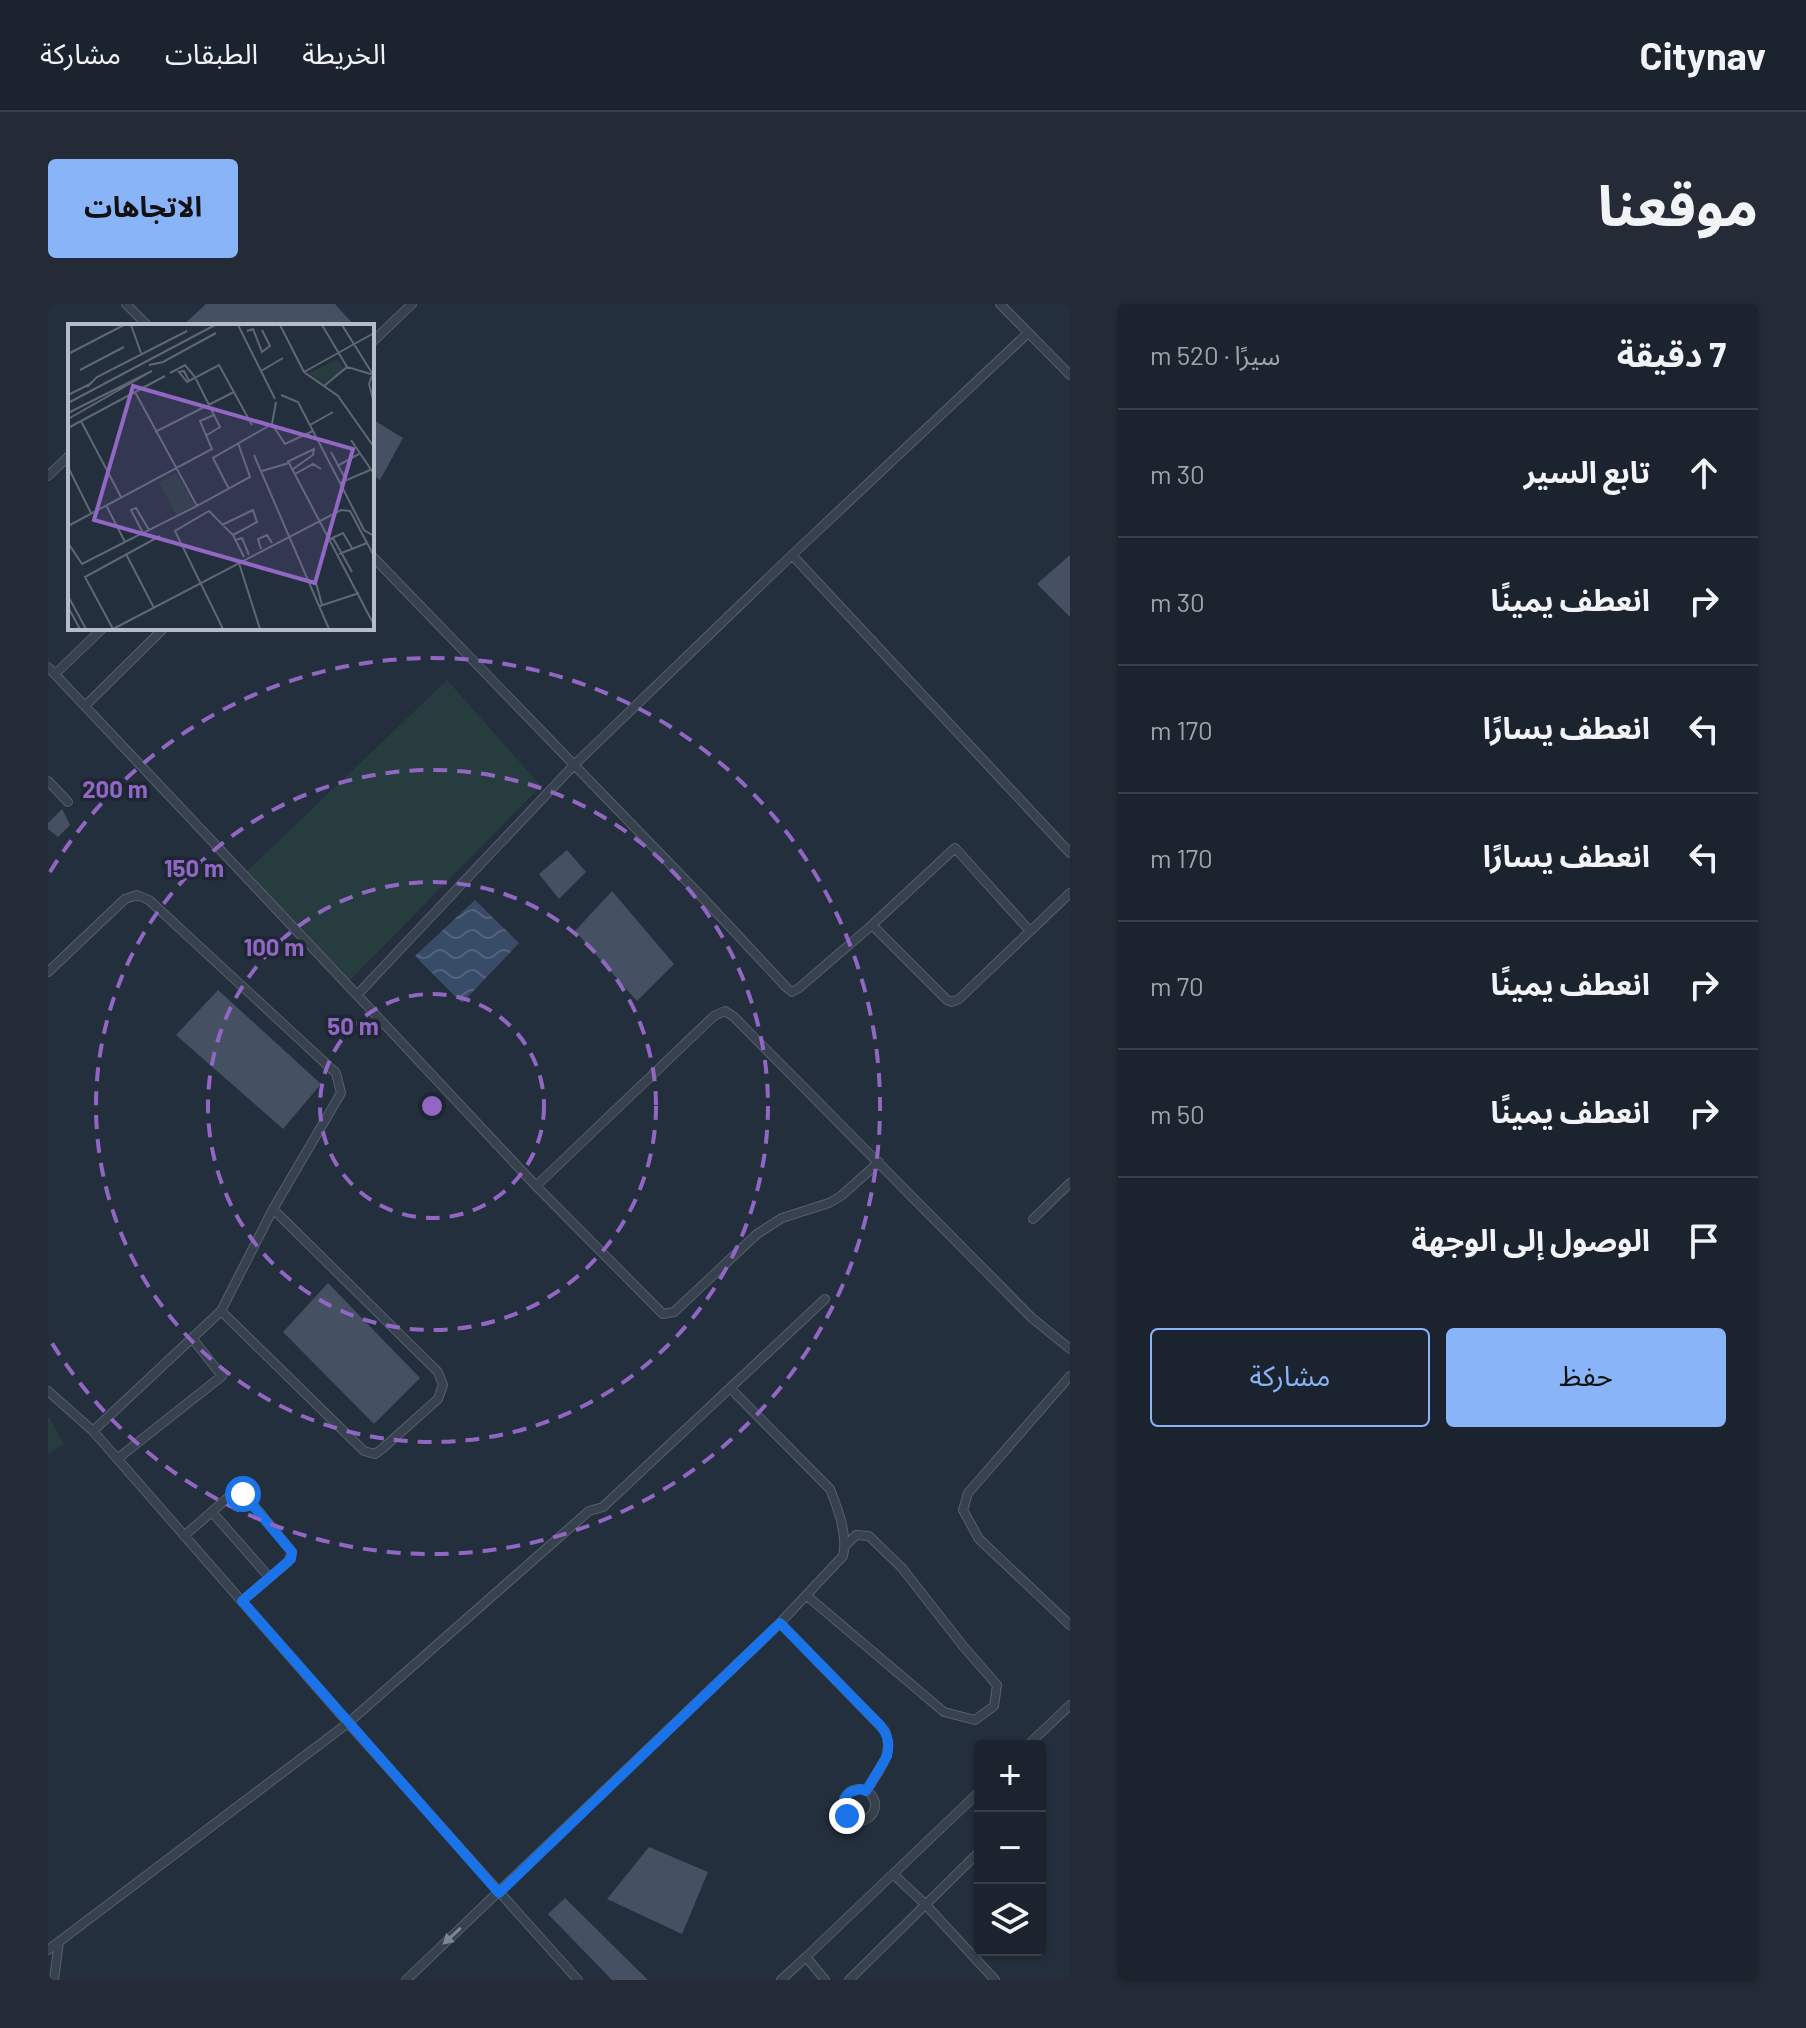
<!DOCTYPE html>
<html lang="ar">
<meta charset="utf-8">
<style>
body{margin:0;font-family:Barlow,"Noto Sans Arabic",sans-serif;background:#242b36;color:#f1f3f6;direction:rtl}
.controls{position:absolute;right:24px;bottom:24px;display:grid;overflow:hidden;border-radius:8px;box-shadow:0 2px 6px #0004}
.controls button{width:72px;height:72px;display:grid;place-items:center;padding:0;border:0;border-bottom:2px solid #39404a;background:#1b232e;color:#f1f3f6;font:40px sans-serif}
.stop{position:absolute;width:24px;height:24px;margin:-18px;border:6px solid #1a73e8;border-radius:50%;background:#fff}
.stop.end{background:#1a73e8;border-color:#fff;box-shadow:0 2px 8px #0008}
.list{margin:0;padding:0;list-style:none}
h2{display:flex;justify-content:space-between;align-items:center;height:104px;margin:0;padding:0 32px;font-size:34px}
h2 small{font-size:26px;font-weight:400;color:#a0a4aa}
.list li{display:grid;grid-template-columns:52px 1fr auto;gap:24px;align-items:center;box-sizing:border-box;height:128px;padding:0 32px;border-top:2px solid #39404a}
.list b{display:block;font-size:30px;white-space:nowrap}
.list em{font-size:26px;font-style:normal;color:#a0a4aa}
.actions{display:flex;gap:16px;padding:24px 32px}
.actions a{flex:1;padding:18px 0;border:2px solid #8ab4f8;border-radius:8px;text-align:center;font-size:28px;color:#8ab4f8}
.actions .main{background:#8ab4f8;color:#111}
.icon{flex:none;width:44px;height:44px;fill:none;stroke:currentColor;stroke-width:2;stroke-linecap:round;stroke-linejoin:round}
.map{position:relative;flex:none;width:1022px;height:1676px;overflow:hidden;direction:ltr;border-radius:8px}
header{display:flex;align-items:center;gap:48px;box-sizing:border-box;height:112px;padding:0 40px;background:#1b232e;border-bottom:2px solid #39404a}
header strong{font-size:38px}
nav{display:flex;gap:44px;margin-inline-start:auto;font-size:28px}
.intro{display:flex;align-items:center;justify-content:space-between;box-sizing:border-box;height:192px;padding:0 48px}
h1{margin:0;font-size:56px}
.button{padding:20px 36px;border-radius:8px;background:#8ab4f8;color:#111;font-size:28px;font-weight:700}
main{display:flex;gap:48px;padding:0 48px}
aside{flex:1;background:#1b232e;border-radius:8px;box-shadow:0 2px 6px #0004}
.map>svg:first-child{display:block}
.grass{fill:#263c3f}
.water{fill:url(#water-waves)}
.building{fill:#455162}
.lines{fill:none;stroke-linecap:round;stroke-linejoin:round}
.lane-casing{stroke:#565f6c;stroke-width:10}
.lane{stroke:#38414e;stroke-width:8}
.oneway{fill:#7c8592}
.route{stroke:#1a73e8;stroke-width:10}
.ring{fill:none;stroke:#9266c3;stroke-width:4;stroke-dasharray:14 10}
.inset-road{fill:none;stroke:#5e6776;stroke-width:2}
.view{fill:#9266c3;fill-opacity:0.15;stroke:#9266c3;stroke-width:4}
.inset-edge{fill:none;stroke:#b4bcc9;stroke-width:4}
.centre{fill:#9266c3;stroke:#1d2633;stroke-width:4}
.ring-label{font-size:24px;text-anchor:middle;font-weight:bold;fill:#9266c3;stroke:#1d2633;stroke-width:7;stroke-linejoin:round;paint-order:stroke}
</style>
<header>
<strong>Citynav</strong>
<nav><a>الخريطة</a><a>الطبقات</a><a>مشاركة</a></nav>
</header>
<div class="intro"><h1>موقعنا</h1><a class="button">الاتجاهات</a></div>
<main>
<aside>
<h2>7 دقيقة<small>سيرًا · 520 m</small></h2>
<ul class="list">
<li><svg class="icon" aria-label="ahead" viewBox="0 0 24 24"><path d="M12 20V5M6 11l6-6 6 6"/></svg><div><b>تابع السير</b></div><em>30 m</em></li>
<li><svg class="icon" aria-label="right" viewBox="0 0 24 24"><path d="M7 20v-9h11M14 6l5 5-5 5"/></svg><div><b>انعطف يمينًا</b></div><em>30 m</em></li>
<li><svg class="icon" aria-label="left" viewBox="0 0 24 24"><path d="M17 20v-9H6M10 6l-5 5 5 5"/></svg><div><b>انعطف يسارًا</b></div><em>170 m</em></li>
<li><svg class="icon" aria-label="left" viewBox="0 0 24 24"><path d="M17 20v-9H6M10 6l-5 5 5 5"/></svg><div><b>انعطف يسارًا</b></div><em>170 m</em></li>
<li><svg class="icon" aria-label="right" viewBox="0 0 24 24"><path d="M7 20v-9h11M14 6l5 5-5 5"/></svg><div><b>انعطف يمينًا</b></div><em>70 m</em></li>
<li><svg class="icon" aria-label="right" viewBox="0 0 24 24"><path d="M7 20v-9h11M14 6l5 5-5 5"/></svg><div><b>انعطف يمينًا</b></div><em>50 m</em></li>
<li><svg class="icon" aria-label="arrive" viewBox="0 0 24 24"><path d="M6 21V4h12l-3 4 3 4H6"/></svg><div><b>الوصول إلى الوجهة</b></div></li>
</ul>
<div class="actions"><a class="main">حفظ</a><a>مشاركة</a></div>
</aside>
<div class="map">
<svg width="1022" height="1676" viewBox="0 0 1022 1676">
<defs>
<pattern id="water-waves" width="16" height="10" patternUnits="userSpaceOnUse" patternTransform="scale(2)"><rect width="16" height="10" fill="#394c67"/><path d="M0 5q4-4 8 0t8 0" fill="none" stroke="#53647b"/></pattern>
</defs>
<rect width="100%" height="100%" fill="#242f3e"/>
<path class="grass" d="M399,376l94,106 -192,195 -105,-107z
M1,1113l15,27 -16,10v-36z"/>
<path class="water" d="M427,596l44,43 -57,60 -47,-47z"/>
<path class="building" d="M158,0h129l20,22h-173z
M324,115l31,19 -23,42 -8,-6z
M1022,251v62l-33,-33z
M14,505l8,16 -12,12 -10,-8v-6z
M519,546l19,22 -27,27 -20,-25z
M564,587l62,73 -37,37 -62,-70z
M170,686l103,94 -38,45 -107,-94z
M280,979l92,95 -46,46 -91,-92z
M601,1543l59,25 -26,62 -75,-35z
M517,1594l83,82h-36l-64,-66z"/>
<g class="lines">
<g class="lane-casing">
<path id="lane" d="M78,0l22,22
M952,0l70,71
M324,38l40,-38
M0,172l22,-21
M744,251l278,298
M324,252l330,341 84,90 6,5 7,-4 73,-63 83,-77 75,83
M0,363l309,328
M7,370l48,-46
M37,402l79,-78
M0,477l20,21
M824,621l75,75 5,2 7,-3 111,-106
M0,668l77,-73 12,-4 12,5 187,173 5,20 -68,116 -52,102 -128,120
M831,858l-38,34 -12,7 -47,15 -25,16 -83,78 -11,2 -127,-128 -179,-191 217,-230 218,-210 236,-222
M488,882l178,-170 11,-5 9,6 298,301 38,31
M985,915l37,-36
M173,1007l143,140 11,3 8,-6 55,-49 5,-14 -5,-13 -165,-163
M1022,1072l-102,117 -5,17 16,29 91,86
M0,1087l45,40 255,292 230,257
M69,1155l105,-83 -30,-38
M164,1208l57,65
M136,1232l47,-41 7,-2 8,3 46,56 -4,10 -46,39
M758,1291l138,117 31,8 19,-14 3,-21 -34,-39 -61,-78 -33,-32 -13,-1 -10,10
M732,1319l105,108c10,23 -7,41 -19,60
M979,1442l43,-41
M795 1501a16 16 0 1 1 32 0a16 16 0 1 1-32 0Z
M845,1570l32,30 70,76
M0,1646l300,-227 241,-212 14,-4 222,-208
M6,1676l5,-38
M358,1676l374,-357 63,-67c5,-21 -5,-47 -13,-67l-100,-101
M733,1676l25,-23
M777,1676l-19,-23 174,-166
M801,1676l131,-129"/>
</g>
<use href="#lane" class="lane"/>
</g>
<defs><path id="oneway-solid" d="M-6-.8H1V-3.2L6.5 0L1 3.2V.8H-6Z" transform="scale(2)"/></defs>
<use class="oneway" href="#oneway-solid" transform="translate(404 1632) rotate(137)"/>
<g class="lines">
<path class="route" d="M195,1190l49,58 -1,7 -49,42 257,292 281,-270 101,103c7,10 9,18 6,30l-21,35 -5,-2 -11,3c-8,7 -9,15 -3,24"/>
</g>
<g class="ring">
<circle cx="384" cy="802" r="112"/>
<circle cx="384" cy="802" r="224"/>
<circle cx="384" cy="802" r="336"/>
<path d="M2 568A448 448 0 1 1 2 1036"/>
</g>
<g transform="translate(20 20)">
<rect width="306" height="306" fill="#242f3e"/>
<path d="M108,149l19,33 -18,10 -18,-34z" fill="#263c3f"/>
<path d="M269,35l7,10 -21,15 -14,-11z" fill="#263c3f"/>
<path class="inset-road" d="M63,1l10,28M170,1l37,74M212,1l24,47 34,24 36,51M254,1l25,42 27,8M274,1l30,48M179,7l6,-2 9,23 8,-6 -8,-16M0,30l56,-29M81,41l14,-3 53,-29M12,46l44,-23M193,47l22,-13M236,48l70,-39M102,49l15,-8 10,12 25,50 -13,8M305,49l-4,11 5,19M121,57l-5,-10 -5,1 8,10 32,-17 33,60M256,62l23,-19M19,63l10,-10 90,-46M67,68l62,114 53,-29 -12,-34M0,71l22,-11M213,71l17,7 42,81 30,-13M208,78l-4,22 13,20 28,-13M0,79l147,-78M0,89l84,-42M0,95l84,-48M13,97l40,76M242,101l23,-13M0,104l97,-52M87,108l79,-40M283,116l23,34M263,128l15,28M186,131l75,174M219,138l27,-13 -1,6 -20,14M269,142l22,-12M0,143l23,46M194,147l27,-8 85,162M227,150l18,-10 8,5M272,159l24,47 10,6M161,165l-16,-31 59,-34M38,181l19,37 72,-36M154,201l31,-15 4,12 -24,13M0,202l144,-77 -12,-28 14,-6M75,209l-12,-23 5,-2 13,22M265,214l19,34M262,215l13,-6 9,15M168,216l6,-2 7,17M0,219l14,21 43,-22M193,225l-3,-10 9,-4 5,8M58,230l28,54M271,230l28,-11M170,236l22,69M243,257l5,2 6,22M0,272l18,33M252,282l39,-13M0,283l12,22M45,305l228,-119 9,1 24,45M45,305l-28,-52 75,-41M155,305l-48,-98 34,-20 24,24 11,22"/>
<path class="view" d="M65,62l220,63 -38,134 -221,-63z"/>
<rect width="306" height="306" class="inset-edge"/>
</g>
<circle cx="384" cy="802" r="12" class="centre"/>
<g class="ring-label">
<text x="67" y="494">200 m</text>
<text x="146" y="573">150 m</text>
<text x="226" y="652">100 m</text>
<text x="305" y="731">50 m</text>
</g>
</svg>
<div class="controls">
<button>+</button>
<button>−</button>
<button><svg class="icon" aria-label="layers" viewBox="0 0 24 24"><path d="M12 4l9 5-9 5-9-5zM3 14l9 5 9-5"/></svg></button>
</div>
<div class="stop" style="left:195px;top:1190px"></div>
<div class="stop end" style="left:799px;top:1512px"></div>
</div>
</main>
